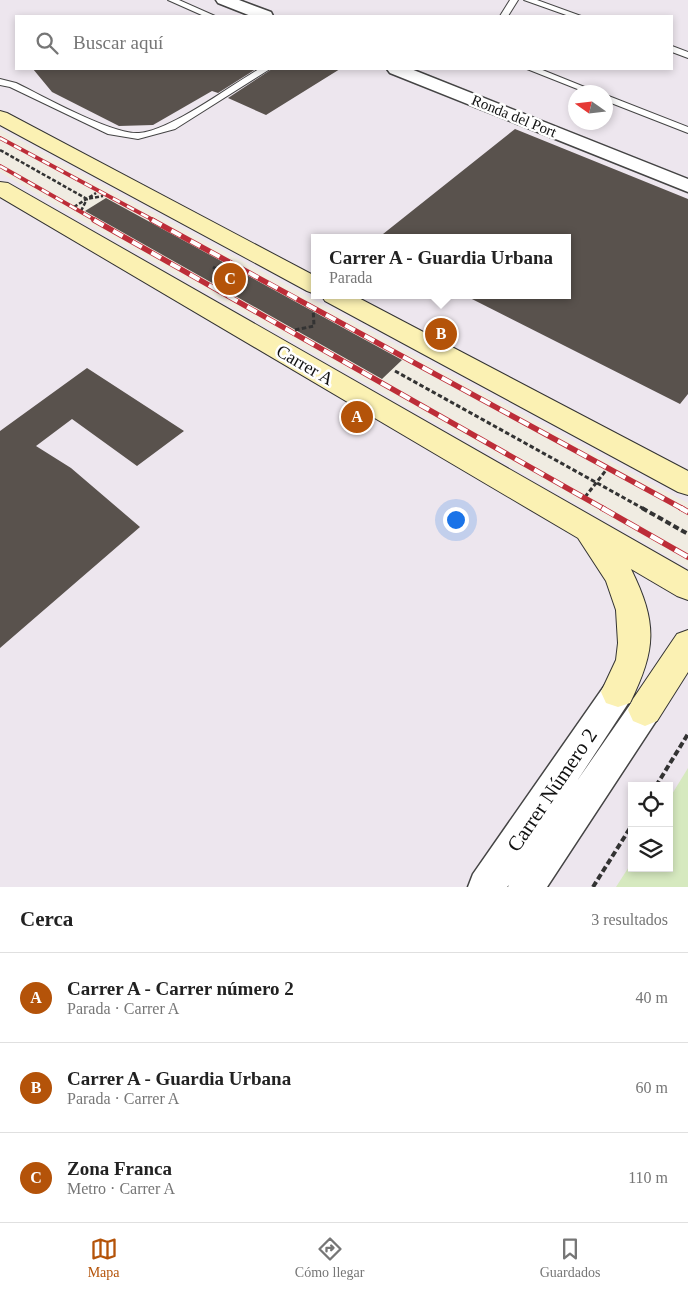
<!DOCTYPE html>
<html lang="es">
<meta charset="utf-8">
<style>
body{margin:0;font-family:"Times New Roman",serif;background:#f6f6f6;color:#222}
.controls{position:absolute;right:15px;bottom:15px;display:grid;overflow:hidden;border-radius:0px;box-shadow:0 2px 8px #0003}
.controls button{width:45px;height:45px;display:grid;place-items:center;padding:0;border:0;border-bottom:1px solid #e0e0e0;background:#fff;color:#222;font:25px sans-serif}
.compass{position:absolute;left:568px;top:85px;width:45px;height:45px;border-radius:50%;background:#fff;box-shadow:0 2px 8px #0003;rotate:284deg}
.you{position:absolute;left:455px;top:519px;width:18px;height:18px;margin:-12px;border:4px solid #fff;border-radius:50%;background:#1a73e8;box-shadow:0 0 0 8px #1a73e833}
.badge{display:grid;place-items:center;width:32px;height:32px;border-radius:50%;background:#b45309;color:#fff;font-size:16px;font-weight:700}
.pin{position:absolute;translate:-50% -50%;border:2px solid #fff;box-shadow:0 1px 5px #0006}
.popup{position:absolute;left:311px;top:234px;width:260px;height:65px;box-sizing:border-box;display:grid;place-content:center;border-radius:0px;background:#fff;filter:drop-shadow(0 1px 4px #0005);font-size:16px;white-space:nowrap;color:#767676}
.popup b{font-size:19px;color:#222}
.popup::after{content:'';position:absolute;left:50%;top:100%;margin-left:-10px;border:10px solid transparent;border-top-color:#fff}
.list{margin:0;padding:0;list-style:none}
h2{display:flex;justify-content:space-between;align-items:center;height:65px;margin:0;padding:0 20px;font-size:21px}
h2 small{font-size:16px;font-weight:400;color:#767676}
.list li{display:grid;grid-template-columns:32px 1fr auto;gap:15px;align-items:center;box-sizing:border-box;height:90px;padding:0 20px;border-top:1px solid #e0e0e0}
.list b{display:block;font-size:19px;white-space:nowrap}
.list p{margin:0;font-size:16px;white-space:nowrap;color:#767676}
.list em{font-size:16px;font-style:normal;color:#767676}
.icon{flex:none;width:28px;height:28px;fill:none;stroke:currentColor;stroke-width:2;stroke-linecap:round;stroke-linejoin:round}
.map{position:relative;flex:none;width:688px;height:887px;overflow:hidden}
.search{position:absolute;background:#fff;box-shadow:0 2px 8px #0003;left:15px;right:15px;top:15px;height:55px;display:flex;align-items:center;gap:12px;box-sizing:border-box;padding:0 18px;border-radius:0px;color:#767676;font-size:19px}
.sheet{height:335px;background:#fff}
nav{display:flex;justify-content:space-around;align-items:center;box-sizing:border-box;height:70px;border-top:1px solid #e0e0e0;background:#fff;font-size:14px;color:#767676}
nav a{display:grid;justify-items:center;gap:2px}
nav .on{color:#b45309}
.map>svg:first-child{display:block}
.industrial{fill:#ede6ee;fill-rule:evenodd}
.green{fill:#d6e9bf}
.plaza{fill:#f0ece2}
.building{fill:#59524d}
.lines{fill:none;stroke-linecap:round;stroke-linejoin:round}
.service-casing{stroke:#444;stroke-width:2}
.minor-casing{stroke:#444;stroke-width:3}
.secondary-casing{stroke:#333;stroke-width:2}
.path-far2{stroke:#333;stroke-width:2.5;stroke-dasharray:4 2;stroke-linecap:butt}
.path-far1{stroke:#333;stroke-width:3;stroke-dasharray:4.5 2.5;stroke-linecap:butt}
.path{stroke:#333;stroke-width:4;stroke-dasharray:6 3;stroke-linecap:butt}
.service{fill:#fff;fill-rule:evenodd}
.minor{fill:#fff;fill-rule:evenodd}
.secondary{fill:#fbf1b3;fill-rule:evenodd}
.rail-far2-casing{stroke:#bd2d38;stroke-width:4}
.rail-far1-casing{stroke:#bd2d38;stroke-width:5.5}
.rail-casing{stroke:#bd2d38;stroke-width:6}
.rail-far2{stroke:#fff;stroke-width:2.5;stroke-dasharray:8;stroke-linecap:butt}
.rail-far1{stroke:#fff;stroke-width:4;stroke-dasharray:11;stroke-linecap:butt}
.rail{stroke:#fff;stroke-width:4.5;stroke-dasharray:14;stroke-linecap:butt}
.labels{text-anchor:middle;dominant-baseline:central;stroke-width:5;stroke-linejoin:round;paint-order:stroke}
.far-street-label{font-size:15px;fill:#111;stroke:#fff}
.street-label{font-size:18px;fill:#111;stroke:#fff}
.near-street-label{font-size:21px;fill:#111;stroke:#fff}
</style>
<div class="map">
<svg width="688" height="887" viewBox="0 0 688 887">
<rect width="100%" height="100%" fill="#fffcf5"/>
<path class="industrial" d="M0,0h688v887h-688zM16,16h656v53h-656zM576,92h30v30h-30zM315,238h252v57h-252zM632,786h37v82h-37z"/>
<path class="green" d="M688,768v119h-72l16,-25v6h37v-69z"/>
<path class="plaza" d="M0,129l688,374v65l-622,-356 -66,-40z"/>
<path class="building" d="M33,69h223l-38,24 -6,-2 -59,34 -34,1 -67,-34z
M272,69h68l-74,46 -38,-17z
M515,129l173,70v195l-8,10 -216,-109h103v-57h-189z
M106,198l296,162 -20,19 -297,-168z
M87,368l97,63 -47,35 -65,-47 -36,27 35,22 69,59 -140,121v-217z"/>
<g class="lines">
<g class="service-casing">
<path id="service" d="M168,0h11l36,16h-11z
M510,0h8l-10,16h-8z
M524,0h13l44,16h-12z
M672,46l16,6v6l-16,-6z
M259,69h11l-95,60 -37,10 -30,-5 -98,-47 -10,-2v-6l16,4c27,13 96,52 123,50 31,-2 91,-47 120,-64z
M527,69h13l57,23h-12z
M606,95l82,32v6l-82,-32z"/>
</g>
<g class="minor-casing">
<path id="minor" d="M216,0h23l32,12 2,4h-22l-33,-13z
M387,69h24l277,110v13l-298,-119z
M618,677l11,5 5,10 -5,10 -52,79 57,-82 11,-4 11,4 5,11 -5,11 -109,166h-39l1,-2 -2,2h-39l5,-13 134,-192z"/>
</g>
<g class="secondary-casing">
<path id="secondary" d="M0,111l7,2 308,163v18l-8,-3 -307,-166z
M0,182l8,1 680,388v29l-11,-4 -46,-27c27,55 25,80 -1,134l-12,4 -12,-4 -5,-11 15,-32 2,-17 -2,-33 -10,-29 -28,-43 -578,-341z
M321,295h32l335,176v24l-10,-3 -353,-191z
M688,630v42l-31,49 -12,5 -12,-5 -5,-11 5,-11 44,-65z"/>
</g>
<path class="path-far2" d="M0,150l87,49 16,-3
M74,207l22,-14
M81,211l6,-12"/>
<path class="path-far1" d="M213,267l22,13
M224,279l20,11
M214,285l23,-17
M295,330l19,-4 -1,-19
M395,371l249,138
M585,497l22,-28"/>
<path class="path" d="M642,508l46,26
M656,786l32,-52
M593,887l39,-62"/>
<use href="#service" class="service"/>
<use href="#minor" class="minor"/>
<use href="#secondary" class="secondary"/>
<g class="rail-far2-casing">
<path id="rail-far2" d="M0,138l155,83
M0,166l97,55"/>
</g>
<g class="rail-far1-casing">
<path id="rail-far1" d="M94,220l510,289
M152,220l531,289"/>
</g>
<g class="rail-casing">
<path id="rail" d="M602,508l86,49
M681,508l7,4"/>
</g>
<use href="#rail-far2" class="rail-far2"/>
<use href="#rail-far1" class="rail-far1"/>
<use href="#rail" class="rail"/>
</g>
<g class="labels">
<g class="far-street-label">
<text transform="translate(514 116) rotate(22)">Ronda del Port</text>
</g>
<g class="street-label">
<text transform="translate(305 365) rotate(30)">Carrer A</text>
</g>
<g class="near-street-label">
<text transform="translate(552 790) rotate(-56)">Carrer Número 2</text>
</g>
</g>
</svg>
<div class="controls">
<button><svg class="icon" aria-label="locate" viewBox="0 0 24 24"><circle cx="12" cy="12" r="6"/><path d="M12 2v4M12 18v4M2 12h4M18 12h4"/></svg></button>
<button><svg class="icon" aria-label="layers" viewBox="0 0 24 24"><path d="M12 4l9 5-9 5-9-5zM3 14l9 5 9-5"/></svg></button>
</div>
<svg class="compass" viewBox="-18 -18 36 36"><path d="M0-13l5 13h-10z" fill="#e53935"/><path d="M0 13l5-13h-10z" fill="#767676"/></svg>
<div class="you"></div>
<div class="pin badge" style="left:357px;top:417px">A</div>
<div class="pin badge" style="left:441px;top:334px">B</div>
<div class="popup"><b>Carrer A - Guardia Urbana</b>Parada</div>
<div class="pin badge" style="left:230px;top:279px">C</div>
<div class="search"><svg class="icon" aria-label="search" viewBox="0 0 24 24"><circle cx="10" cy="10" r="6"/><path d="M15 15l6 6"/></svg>Buscar aquí</div>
</div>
<section class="sheet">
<h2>Cerca<small>3 resultados</small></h2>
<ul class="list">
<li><span class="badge">A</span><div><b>Carrer A - Carrer número 2</b><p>Parada · Carrer A</p></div><em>40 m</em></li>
<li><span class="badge">B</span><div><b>Carrer A - Guardia Urbana</b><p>Parada · Carrer A</p></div><em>60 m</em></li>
<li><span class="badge">C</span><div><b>Zona Franca</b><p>Metro · Carrer A</p></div><em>110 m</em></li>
</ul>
</section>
<nav>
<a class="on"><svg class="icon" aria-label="map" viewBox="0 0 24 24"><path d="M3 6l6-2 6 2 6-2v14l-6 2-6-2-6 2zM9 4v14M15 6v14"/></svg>Mapa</a>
<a><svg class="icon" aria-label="directions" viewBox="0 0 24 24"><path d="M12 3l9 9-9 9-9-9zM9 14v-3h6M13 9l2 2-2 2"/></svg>Cómo llegar</a>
<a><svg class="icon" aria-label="saved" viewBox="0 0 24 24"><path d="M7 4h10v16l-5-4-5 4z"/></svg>Guardados</a>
</nav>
